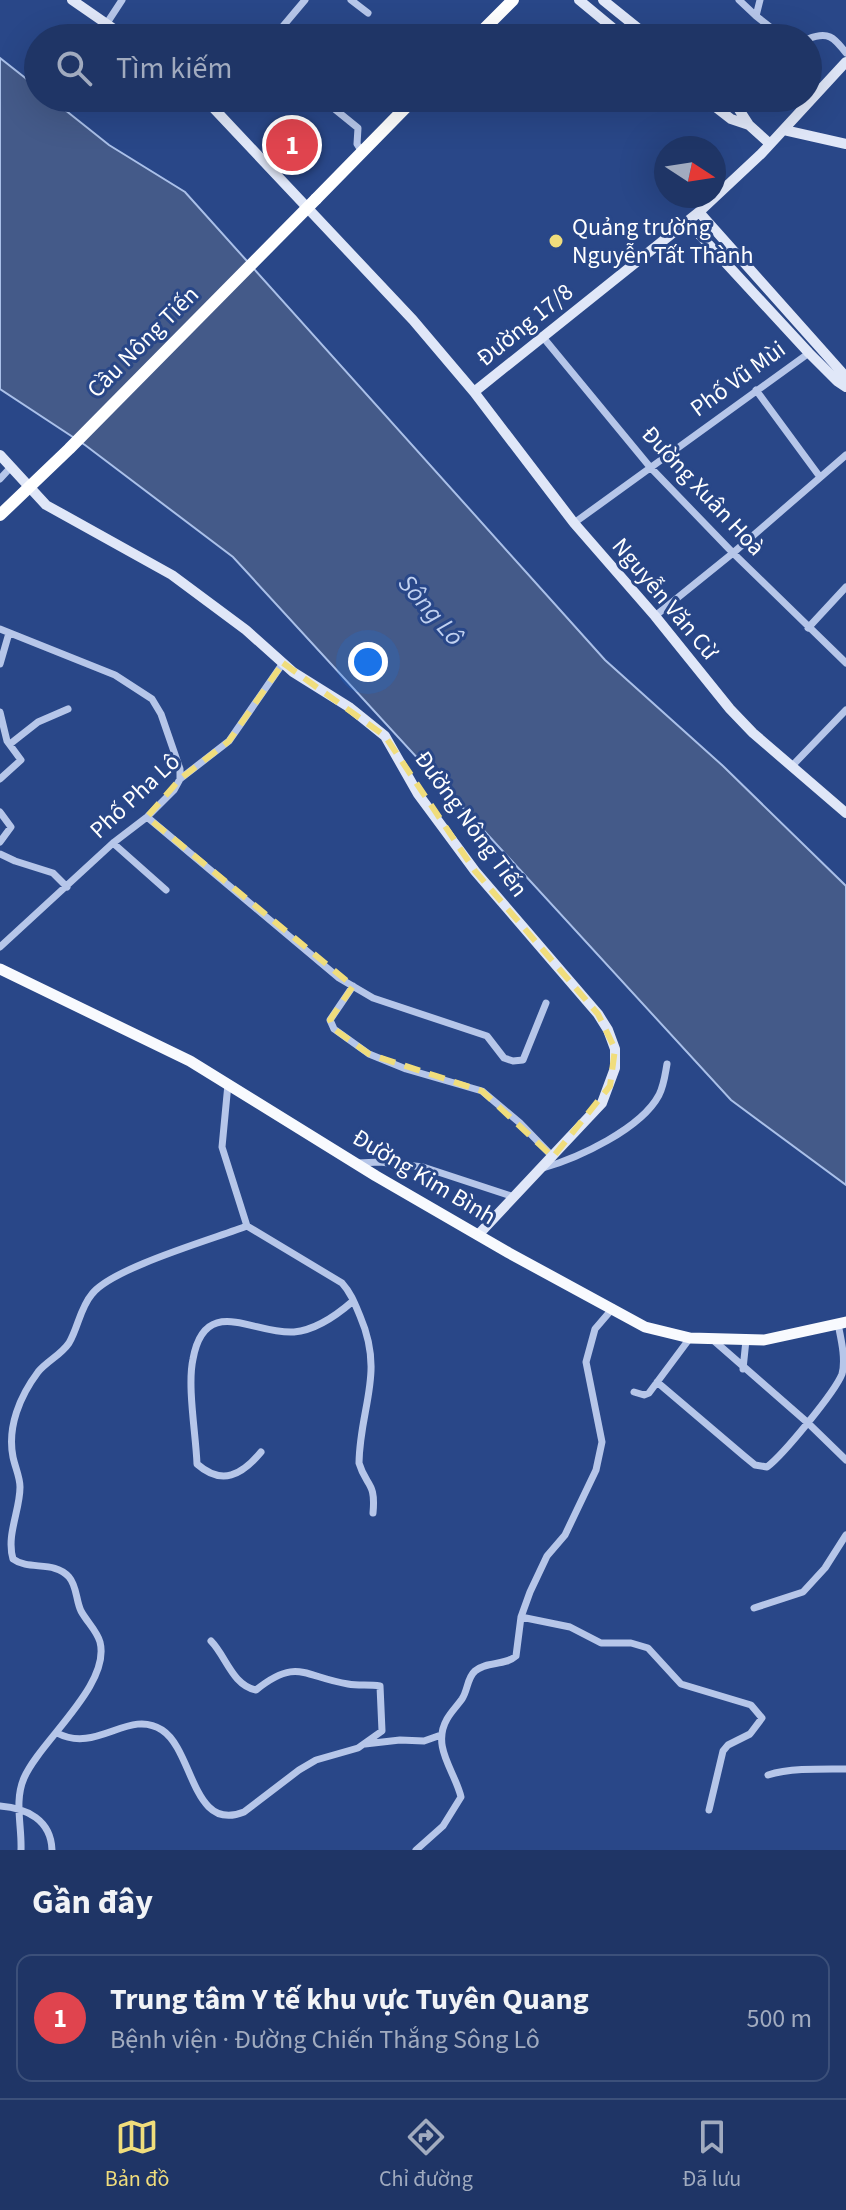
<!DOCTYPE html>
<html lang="vi">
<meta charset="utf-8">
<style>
body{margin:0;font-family:"Source Sans 3",sans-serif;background:#273d6c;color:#f1f3f6}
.compass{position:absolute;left:654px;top:136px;width:72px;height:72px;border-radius:50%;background:#1f3566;box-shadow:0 8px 32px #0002;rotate:102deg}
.you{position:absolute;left:368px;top:662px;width:28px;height:28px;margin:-20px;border:6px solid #fff;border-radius:50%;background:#1a73e8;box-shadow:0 0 0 12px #1a73e833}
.badge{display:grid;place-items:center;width:52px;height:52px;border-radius:50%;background:#f0dd7c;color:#fff;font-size:26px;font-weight:700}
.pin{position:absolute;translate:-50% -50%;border:4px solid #fff;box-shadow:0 2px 8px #0006}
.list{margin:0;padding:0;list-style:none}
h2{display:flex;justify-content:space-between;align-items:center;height:104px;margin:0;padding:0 32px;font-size:34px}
h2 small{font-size:26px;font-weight:400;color:#a1abbf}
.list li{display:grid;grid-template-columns:52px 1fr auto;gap:24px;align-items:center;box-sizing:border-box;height:128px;margin:0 16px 16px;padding:0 16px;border:2px solid #3c507a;border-radius:16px}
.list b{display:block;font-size:30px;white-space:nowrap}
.list p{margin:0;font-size:26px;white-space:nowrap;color:#a1abbf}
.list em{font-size:26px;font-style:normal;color:#a1abbf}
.icon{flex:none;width:44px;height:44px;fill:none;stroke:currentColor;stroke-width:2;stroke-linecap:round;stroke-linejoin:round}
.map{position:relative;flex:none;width:846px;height:1850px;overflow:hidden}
.search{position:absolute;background:#1f3566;box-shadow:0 8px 32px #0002;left:24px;right:24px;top:24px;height:88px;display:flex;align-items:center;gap:20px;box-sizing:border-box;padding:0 28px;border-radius:44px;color:#a1abbf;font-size:30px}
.sheet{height:248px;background:#1f3566}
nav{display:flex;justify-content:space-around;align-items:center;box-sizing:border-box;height:112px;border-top:2px solid #3c507a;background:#1f3566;font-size:22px;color:#a1abbf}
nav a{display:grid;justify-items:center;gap:4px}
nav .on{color:#f0dd7c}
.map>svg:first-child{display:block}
.water{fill:#445a89;stroke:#aac0e9;stroke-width:2}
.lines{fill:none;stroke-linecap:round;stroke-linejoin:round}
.street{stroke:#b6c6e9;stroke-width:7}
.secondary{stroke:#e0e7f8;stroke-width:10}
.primary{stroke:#f8fafe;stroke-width:11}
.highway{stroke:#fff;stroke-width:12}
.highway-bridge{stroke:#fff;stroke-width:12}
.marked{fill:none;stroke:#f0dd7c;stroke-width:6;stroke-dasharray:16 10;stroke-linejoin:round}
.poi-dot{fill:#f0dd7c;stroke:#294788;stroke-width:3}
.labels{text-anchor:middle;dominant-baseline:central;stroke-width:6;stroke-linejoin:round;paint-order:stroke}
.poi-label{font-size:24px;fill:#fff;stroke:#294788;text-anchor:start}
.street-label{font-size:24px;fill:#fff;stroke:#294788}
.water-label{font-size:26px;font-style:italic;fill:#c1d1f0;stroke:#294788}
</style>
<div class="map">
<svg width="846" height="1850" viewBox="0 0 846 1850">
<rect width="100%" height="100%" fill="#294788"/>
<path class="water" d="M0,58l38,30v10h12l59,47 76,47 420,468 118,106 123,120v299l-115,-85 -498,-543 -148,-112 -85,-56z"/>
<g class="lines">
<path class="street" d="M351,0l17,13
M739,0l17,16
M760,0l-4,16 28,22
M107,23l15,-23
M273,38l32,-38
M808,39c20,-8 26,-2 38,14
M321,98l37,30 -1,16 5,8
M542,336l108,131 83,86 113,110
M756,390l64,87
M0,479l11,-12
M574,523l235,-170
M655,616l78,-63 113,-98
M808,628l38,-41
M0,629l115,46 37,24 9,15 19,55v10
M0,664l9,-31
M0,712l7,29 14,19 -21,19
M10,744l28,-22 30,-13
M791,767l55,-57
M0,812l11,15 -11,15
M147,817l192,161 34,20 114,38 17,22 9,3 10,-1 23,-57
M113,843l53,47
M0,854l15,7 38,12 14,14
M0,947l113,-104 34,-26 27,-27 6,-11 49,-38 54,-78
M353,986l-23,34 4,9 35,25 37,15 76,22 38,32 33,34
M228,1084l-6,63 25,79 95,57c9,10 13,21 18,33 25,58 0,90 -1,147 7,24 17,18 14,50
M358,1163l22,-1 43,5 91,30
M543,1168c35,-10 98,-39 116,-73 5,-10 6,-20 8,-31
M712,1339l96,84 38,37
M743,1369l3,-29
M657,1382l87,74 11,9 12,2c16,-12 68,-75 75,-93 4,-15 -1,-35 -4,-50
M634,1392l10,3 5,-2 41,-55
M261,1452c-19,23 -39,34 -64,12 -1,-29 -10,-78 -4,-105 12,-66 61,-24 101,-27 22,-2 43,-17 59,-31
M754,1608l49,-16 22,-24 21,-33
M521,1617l49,10 31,16h30l17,5 33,36 70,21 11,13 -12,16 -22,11 -5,6 -14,59
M57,1733c40,21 72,-25 105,-3 32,21 30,103 82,82l55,-42 17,-10 42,-12 24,-17 -2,-45c-11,-2 -21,0 -32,-2 -44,-7 -51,-27 -92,6 -24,-5 -30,-34 -45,-49
M365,1744l35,-4 24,1 17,-6
M768,1775c22,-7 54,-6 78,-6
M0,1806c27,2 51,14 52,44
M21,1850c1,-24 -7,-49 3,-72 16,-37 87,-93 76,-136 -3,-11 -13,-20 -19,-31 -5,-10 -4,-25 -12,-34 -15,-17 -40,-6 -56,-18 -7,-24 7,-48 7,-72 0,-10 -5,-20 -7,-30 -6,-30 7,-61 25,-85 9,-11 23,-17 31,-29 9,-15 11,-35 23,-49 20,-26 121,-55 155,-68
M416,1850l27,-24 18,-29c-6,-26 -30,-50 -14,-78 4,-7 10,-13 15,-20 6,-9 5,-21 13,-28 12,-10 30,-5 41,-15l5,-39 9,-25 17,-36 18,-21 31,-65 6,-28 -16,-80 9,-33 18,-21"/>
<path class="secondary" d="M72,0l55,38
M579,0l46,38
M603,0l47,38
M204,98l209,222 61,72 100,131 81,93 75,93 23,24 93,80
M704,98l27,21 18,6
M725,98l13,10 11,17 21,19
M784,130l62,14
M699,212l147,165
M687,221l122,132 28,28 9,6
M474,392l225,-180 62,-58 85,-92
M0,455l46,50 126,70 74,55 47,42 56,35 36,29 33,58 57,77 123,143 10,16 7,19v19l-13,35 -124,132"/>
<path class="primary" d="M0,969l190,92 186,115 133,77 136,74 45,11 74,2 82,-18"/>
<path class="highway" d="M475,38l38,-38
M316,199l99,-101"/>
<path class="highway-bridge" d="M0,515l69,-66 247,-250"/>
</g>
<path class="marked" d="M283,663l102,73 90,135 123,143 17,35 -5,37 -57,71 -71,-66 -113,-37 -35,-25 -4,-9 23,-34 -206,-169 33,-38 49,-38z"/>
<circle class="poi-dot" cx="556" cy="241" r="8"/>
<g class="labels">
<g class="poi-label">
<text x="572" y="227">Quảng trường<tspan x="572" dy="28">Nguyễn Tất Thành</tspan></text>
</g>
<g class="street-label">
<text transform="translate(525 325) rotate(-39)">Đường 17/8</text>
<text transform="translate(143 342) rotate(-45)">Cầu Nông Tiến</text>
<text transform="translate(738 379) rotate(-36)">Phố Vũ Mùi</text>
<text transform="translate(703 491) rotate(47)">Đường Xuân Hoà</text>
<text transform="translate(665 599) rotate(50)">Nguyễn Văn Cừ</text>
<text transform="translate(135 796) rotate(-43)">Phố Pha Lô</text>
<text transform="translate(471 824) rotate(54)">Đường Nông Tiến</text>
<text transform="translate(424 1177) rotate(31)">Đường Kim Bình</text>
</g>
<g class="water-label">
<text transform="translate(431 610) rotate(49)">Sông Lô</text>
</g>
</g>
</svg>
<svg class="compass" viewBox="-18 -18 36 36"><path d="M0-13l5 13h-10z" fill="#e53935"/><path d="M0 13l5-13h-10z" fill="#a1abbf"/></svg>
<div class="you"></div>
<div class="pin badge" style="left:292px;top:145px;background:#e0444e">1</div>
<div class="search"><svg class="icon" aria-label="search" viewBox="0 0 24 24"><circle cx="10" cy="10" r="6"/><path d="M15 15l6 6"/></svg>Tìm kiếm</div>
</div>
<section class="sheet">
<h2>Gần đây<small></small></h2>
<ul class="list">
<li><span class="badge" style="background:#e0444e">1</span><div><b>Trung tâm Y tế khu vực Tuyên Quang</b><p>Bệnh viện · Đường Chiến Thắng Sông Lô</p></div><em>500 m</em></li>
</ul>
</section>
<nav>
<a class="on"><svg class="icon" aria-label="map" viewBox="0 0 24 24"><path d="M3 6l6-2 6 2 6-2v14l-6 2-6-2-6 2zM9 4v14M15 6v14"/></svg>Bản đồ</a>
<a><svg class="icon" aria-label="directions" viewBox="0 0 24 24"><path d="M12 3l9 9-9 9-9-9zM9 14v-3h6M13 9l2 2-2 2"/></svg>Chỉ đường</a>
<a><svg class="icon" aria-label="saved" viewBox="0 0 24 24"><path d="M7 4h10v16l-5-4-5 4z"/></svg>Đã lưu</a>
</nav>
